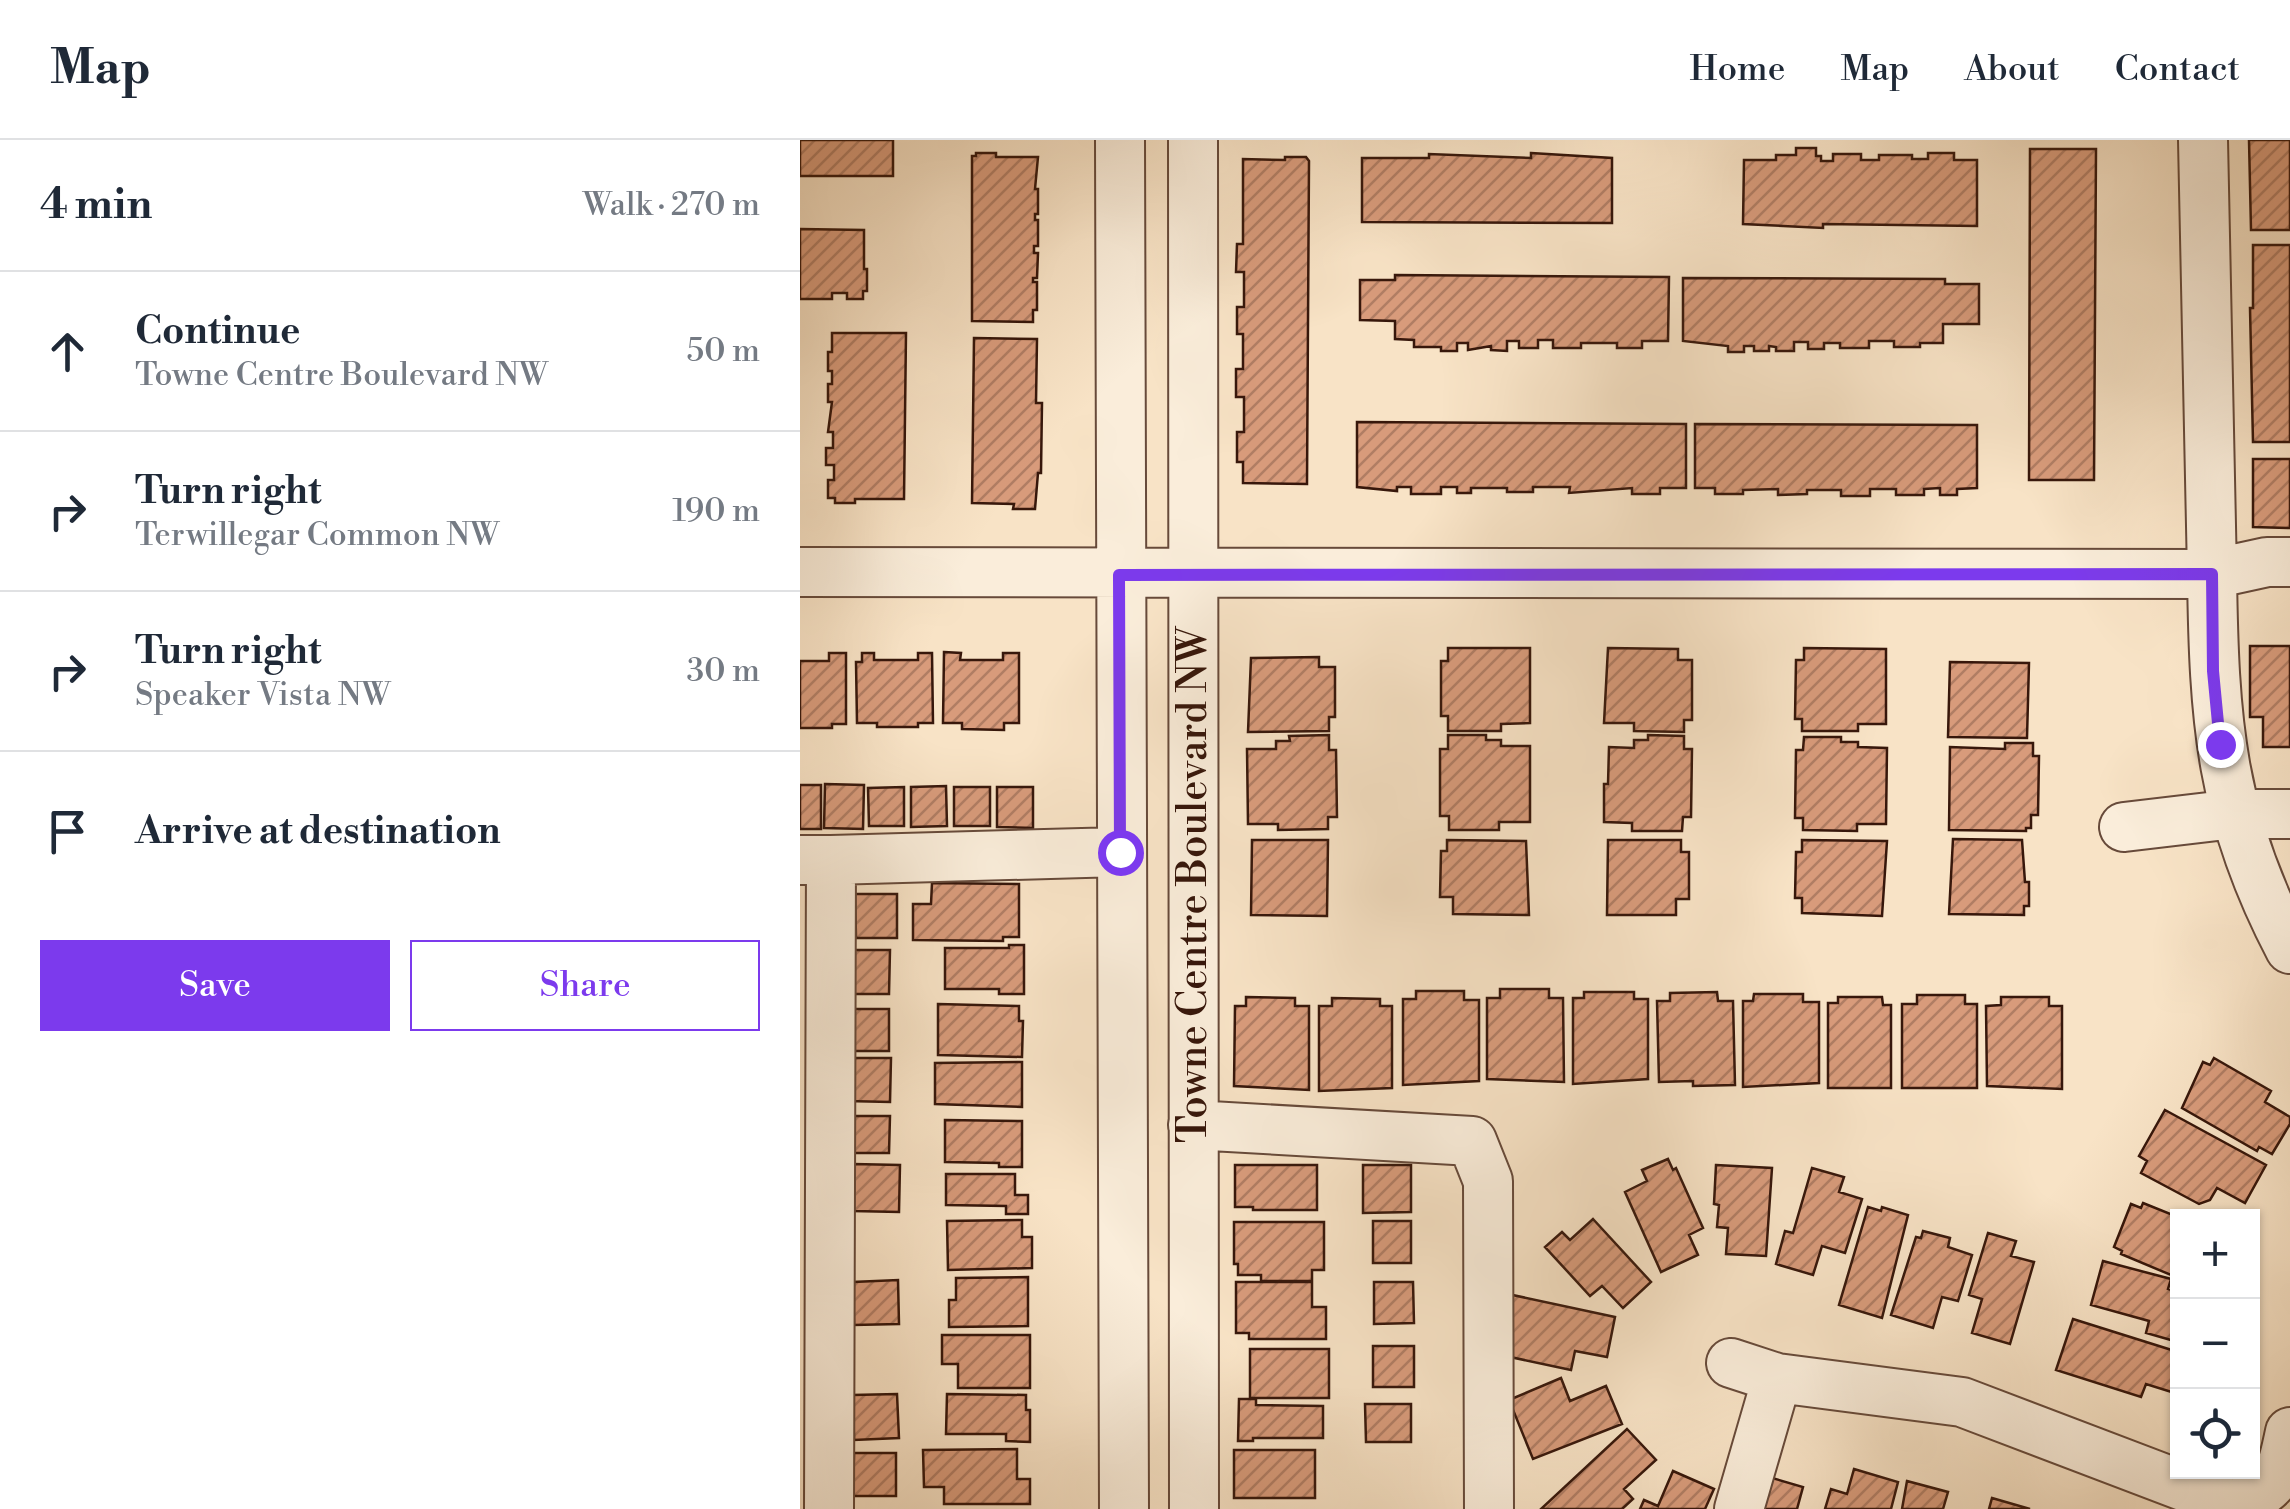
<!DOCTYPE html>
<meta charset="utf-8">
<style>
body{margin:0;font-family:"Libre Bodoni",serif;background:#f2f2f3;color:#1f2937}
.controls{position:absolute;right:30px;bottom:30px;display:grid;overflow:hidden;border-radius:0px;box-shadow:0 2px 8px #0004}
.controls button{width:90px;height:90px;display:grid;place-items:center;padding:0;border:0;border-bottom:2px solid #e0e1e3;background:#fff;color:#1f2937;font:50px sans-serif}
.stop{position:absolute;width:30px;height:30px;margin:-22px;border:8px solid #7c3aed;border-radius:50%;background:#fff}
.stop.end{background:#7c3aed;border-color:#fff;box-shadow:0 2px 10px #0008}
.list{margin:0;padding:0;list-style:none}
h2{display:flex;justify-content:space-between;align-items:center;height:130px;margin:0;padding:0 40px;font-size:42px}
h2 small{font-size:32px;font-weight:400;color:#747a83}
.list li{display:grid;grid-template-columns:65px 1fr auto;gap:30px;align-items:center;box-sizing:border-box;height:160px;padding:0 40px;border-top:2px solid #e0e1e3}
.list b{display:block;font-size:38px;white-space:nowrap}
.list p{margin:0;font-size:32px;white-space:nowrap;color:#747a83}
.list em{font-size:32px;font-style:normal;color:#747a83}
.actions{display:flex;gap:20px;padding:30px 40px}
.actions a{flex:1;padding:22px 0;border:2px solid #7c3aed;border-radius:0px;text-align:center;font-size:35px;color:#7c3aed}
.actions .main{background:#7c3aed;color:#fff}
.icon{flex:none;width:55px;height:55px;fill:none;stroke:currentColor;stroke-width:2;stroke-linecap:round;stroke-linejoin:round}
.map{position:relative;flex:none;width:1490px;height:1369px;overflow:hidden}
header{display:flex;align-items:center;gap:60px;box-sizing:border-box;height:140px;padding:0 50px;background:#fff;border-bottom:2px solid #e0e1e3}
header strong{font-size:48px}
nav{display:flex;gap:55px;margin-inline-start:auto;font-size:35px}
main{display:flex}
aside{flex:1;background:#fff}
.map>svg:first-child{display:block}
.building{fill:url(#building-hatch);stroke:#37170b;stroke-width:2.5}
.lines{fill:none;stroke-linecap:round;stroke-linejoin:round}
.minor-casing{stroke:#674a3a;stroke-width:52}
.minor{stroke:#faedda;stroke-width:48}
.route{stroke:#7c3aed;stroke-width:12}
.labels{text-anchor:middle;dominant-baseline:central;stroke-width:9;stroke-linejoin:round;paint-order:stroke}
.street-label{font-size:40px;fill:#37170b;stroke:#faedda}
</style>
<header>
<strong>Map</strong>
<nav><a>Home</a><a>Map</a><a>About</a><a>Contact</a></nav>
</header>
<main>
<aside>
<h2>4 min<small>Walk · 270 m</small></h2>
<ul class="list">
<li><svg class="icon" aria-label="ahead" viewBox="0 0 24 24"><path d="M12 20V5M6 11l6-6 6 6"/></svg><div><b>Continue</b><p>Towne Centre Boulevard NW</p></div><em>50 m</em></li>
<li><svg class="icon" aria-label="right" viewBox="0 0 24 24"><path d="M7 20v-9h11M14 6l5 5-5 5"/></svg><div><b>Turn right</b><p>Terwillegar Common NW</p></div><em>190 m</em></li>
<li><svg class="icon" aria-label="right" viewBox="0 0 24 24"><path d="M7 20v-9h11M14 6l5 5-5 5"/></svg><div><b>Turn right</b><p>Speaker Vista NW</p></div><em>30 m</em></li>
<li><svg class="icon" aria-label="arrive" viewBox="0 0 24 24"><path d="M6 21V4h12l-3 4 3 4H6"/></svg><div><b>Arrive at destination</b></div></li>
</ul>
<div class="actions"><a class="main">Save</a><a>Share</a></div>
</aside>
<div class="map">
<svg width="1490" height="1369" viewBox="0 0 1490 1369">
<defs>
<pattern id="building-hatch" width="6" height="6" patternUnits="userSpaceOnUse" patternTransform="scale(2.5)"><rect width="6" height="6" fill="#d89b7b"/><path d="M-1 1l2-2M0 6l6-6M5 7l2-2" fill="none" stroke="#b07d63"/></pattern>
</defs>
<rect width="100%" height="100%" fill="#f8e3c6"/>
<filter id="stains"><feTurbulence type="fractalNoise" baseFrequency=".002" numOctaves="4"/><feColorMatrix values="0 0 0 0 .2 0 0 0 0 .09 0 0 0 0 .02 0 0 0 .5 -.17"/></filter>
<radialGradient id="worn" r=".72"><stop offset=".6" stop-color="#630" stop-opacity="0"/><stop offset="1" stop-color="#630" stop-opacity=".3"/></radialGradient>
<path class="building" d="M0,0h93v36h-93z
M1449,0h41v90h-39z
M996,8h20v8h5v5h12v-7h28v6h18v-5h33v4h16v-6h26v7h23v66l-154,-2v4l-80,-4 1,-64h32v-5h20z
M1230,9h66l-2,331h-65z
M176,13h20v4h42l-3,32h3v25h-3v6h3v26h-4v7h4l-1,25h-4v4h4v28h-4v12l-61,-1v-165h4z
M731,13l81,5v65l-250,-1v-64h67v-4l102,4z
M485,17h21l3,4 -2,323 -64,-1v-21h-6v-30h7v-35h-8v-28h7v-35h-6v-27h7v-35h-8l1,-28h6v-85l42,1z
M0,89l64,1v39h3v22h-4v8h-16v-6h-15v6h-32z
M1453,105h37v197h-37l-3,-134h3z
M595,135l274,2 -1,64h-26v7h-25v-5h-36v5h-28v-8h-15v8h-19v-7h-12v10l-16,-1v-4l-23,4v-7h-11v8h-16v-4h-27v-7l-19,-1v-18l-35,-1v-40h35z
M883,138l262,1v5h34v40h-36v19h-23v4h-26v-6h-25v7h-29v-5h-16v6h-16v-7h-14v9h-18v-4l-7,-1v5h-15v-5h-10v6h-16v-6l-45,-5z
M32,193h74l-2,166h-49v4h-20v-5h-7v-18h6v-15h-8v-17h7v-16h-5l4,-30h-4v-18h4v-13h-4v-19h4z
M174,198l63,1 -1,64h6l-1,70h-3l-3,36h-22l1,-5 -42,-1z
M557,282l329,2v64h-26v6h-28v-6l-63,5 1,-6h-37v5h-26v-4h-36v5h-14v-6h-16v7h-30v-7h-14v4l-40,-4z
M895,284l282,1v63l-20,1v6h-17v-7l-16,1v6h-28v-6h-26v7h-29v-6h-34v4l-29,1v-6l-35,1v4h-28v-6h-20z
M1453,319h37v69l-37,-1z
M1450,506h40v101h-27v-30h-13z
M648,508h82v75l-29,1v7h-53v-15h-7v-55h7z
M808,508l70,1v11h14v60h-8v12l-50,-1v-8h-30z
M1004,508l82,1v75h-28v7h-56v-12h-7l1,-59h8z
M144,512l17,1 -1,7h43v-7h16v70h-15v7l-42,-1v-6h-19z
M29,513h17v71h-14v4h-32v-67h29z
M62,513h12v7h44v-7h14l1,70h-15v4h-41v-4h-20l-1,-61h6z
M519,517v10h16v50h-6v14l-81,1 3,-74z
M1150,522l79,1 -2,75 -79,-1z
M529,595v15h7l1,67h-9v12l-50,1v-6h-30l-1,-75h29v-8h14l-1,-5z
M648,595h38v5h15v6h29v76h-31v8h-50v-14h-9v-67h8z
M848,595l36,1v13h8l-1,68h-8l-1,14h-50v-8l-28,-1v-38h4l1,-37 25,1v-8h14z
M1004,597h37v5h17v5l29,1 -1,76h-29v7l-54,-1v-12h-8l1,-68h7z
M1205,603h28v13h6l-1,59h-7v13h-5v3l-77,-1 1,-83 55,2z
M25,644l39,1 -1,44 -39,-1z
M0,645h21v44h-21z
M146,646l1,40 -36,1v-40z
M104,647v39h-35l-1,-38z
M154,647h36v39h-36z
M197,647h36v41l-36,-1z
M1153,699l69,1 3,42h4v24h-5v9l-75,-1z
M452,700h76l-1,76 -76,-1z
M647,700l79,1 3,74 -76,-1v-17h-13l1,-46h6z
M808,700h73v12h8v47h-13v16h-69z
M1002,700l85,1 -5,75 -80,-3v-15h-7l1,-46h6z
M132,743l87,1v53h-16v4l-90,-1v-36h18z
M55,754h42v44h-41z
M209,805h15v49h-25v-5h-54v-41h64z
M47,810h43l-1,44h-42z
M700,849h49v9h14l1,84 -77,-3v-81h13z
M616,851h48v9h15v81l-76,4v-86h13z
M784,852h50v7h14v80l-75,5v-86h11z
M917,852l1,9h15l2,84 -42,1v-5l-34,1 -2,-81h13v-8z
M954,854h49v8h16v81l-76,4v-86h10z
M1117,855h48v9h12v84h-75v-84h15z
M446,857l49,1v8h14v84l-75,-4 1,-80h11z
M1038,857h44l1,8h8v83h-63v-85h10z
M1201,857h48v9h13v83l-75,-3 -1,-80 15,-1z
M532,858l48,1v7h12v82l-73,3v-85h13z
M138,864l81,2v15h4l-1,36 -84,-2z
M47,869h42v42h-42z
M48,918h43l-1,44 -43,-1z
M1414,918l57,33 -6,11 25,15v7l-18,30 -13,-7 -2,4 -75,-43 21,-46 7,3z
M222,922v45l-87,-3v-41z
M1365,970l101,55 -21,38 -28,-15 -7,12 -11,4 -58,-31 6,-12 -8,-5z
M53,976h37l-1,37h-36z
M145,980l77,1v46h-23v-4l-54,-1z
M868,1019l5,11 3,-2 27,60 -14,7 9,20 -37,17 -36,-80 22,-11 -5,-11z
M53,1024l47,1 -1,47 -46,-1z
M435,1025h82v45h-64v-3h-18z
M563,1025h48v47l-48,1z
M916,1025l56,3 -6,88 -40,-2 2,-26 -11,-1 2,-22 -5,-1z
M1012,1028l32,9 -5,15 23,7 -17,54 -23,-7 -9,29 -37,-11 9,-33 8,2z
M146,1034h69v21h13v19h-22v-8l-60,-1z
M1343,1063l35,14v45l-7,13 -50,-21 1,-3 -8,-4 17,-43 10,4z
M1068,1067l13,4 1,-4 26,8 -26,103 -43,-13z
M793,1079l58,63 -28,26 -21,-22 -12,10 -45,-49 17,-15 8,8z
M222,1080v17h10v31l-84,2 -1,-49z
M573,1081h38v42h-38z
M434,1082h90v48h-12v11h-51v-6h-23v-11h-4z
M1123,1091l27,7 -2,9 24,8 -14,46 -16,-4 -9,31 -42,-13 25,-78 5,1z
M1188,1093l28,8 -5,15 23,6 -24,82 -38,-11 10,-34 -13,-4z
M1303,1121l68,18 -3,10 10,3v50l-32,-9 3,-12 -58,-16z
M228,1137v49l-79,1v-27h7v-22z
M98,1140l1,44 -45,1 -1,-43z
M436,1142h76v25h14v32h-77v-6h-13z
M574,1142h39l1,41 -40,1z
M708,1154l107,23 -8,40 -32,-6 -4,19 -75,-16z
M1273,1179l105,33v42l-32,-10 -5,13 -85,-27z
M142,1195h88v53h-72v-24h-16z
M573,1206h41v41h-41z
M450,1209h79v49h-79z
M761,1238l9,23 36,-15 16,38 -89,35 -24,-59z
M97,1254l2,44 -45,2 -1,-45z
M147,1254l79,1v15h4v32l-24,-1v-7h-60z
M439,1259h17v6l67,1v32h-70v3h-15z
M565,1264h46v38h-45z
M827,1289l29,31 -32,29 9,10 -11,10h-81z
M217,1309v30h13v25h-86v-17h-20l-1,-37z
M434,1310h81v48h-81z
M54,1313h42v43h-43z
M1054,1329l44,13 -7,27h-66l6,-20 16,5z
M873,1331l41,18 -9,20h-65l4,-9 14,6z
M962,1335l41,12 -6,22h-45z
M1107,1341l41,11 -5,17h-41z
M1192,1358l38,11h-41z"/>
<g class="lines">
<g class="minor-casing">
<path id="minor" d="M320,0l4,1369
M393,0l1,1369
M1490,422h-23l-55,12c2,147 8,242 78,375
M0,432l1412,2 -9,-434
M1324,687l110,-13h56
M0,720h31l-2,649
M31,720l289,-8
M393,985l279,16 16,40 1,328
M931,1223l46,15 185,24 271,103c45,-16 48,-30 57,-73
M939,1369l38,-131"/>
</g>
<use href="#minor" class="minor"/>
</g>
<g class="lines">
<path class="route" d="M320,712l-1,-277 1093,-1 1,97 7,73"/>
</g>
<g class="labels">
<g class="street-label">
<text transform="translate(394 745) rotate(-90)">Towne Centre Boulevard NW</text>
</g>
</g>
<rect width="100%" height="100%" filter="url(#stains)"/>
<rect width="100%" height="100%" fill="url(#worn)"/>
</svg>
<div class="controls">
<button>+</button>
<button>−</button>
<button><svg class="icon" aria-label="locate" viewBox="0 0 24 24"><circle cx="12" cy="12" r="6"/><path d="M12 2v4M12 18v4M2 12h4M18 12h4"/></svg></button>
</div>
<div class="stop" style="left:320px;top:712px"></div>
<div class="stop end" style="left:1420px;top:604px"></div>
</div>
</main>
